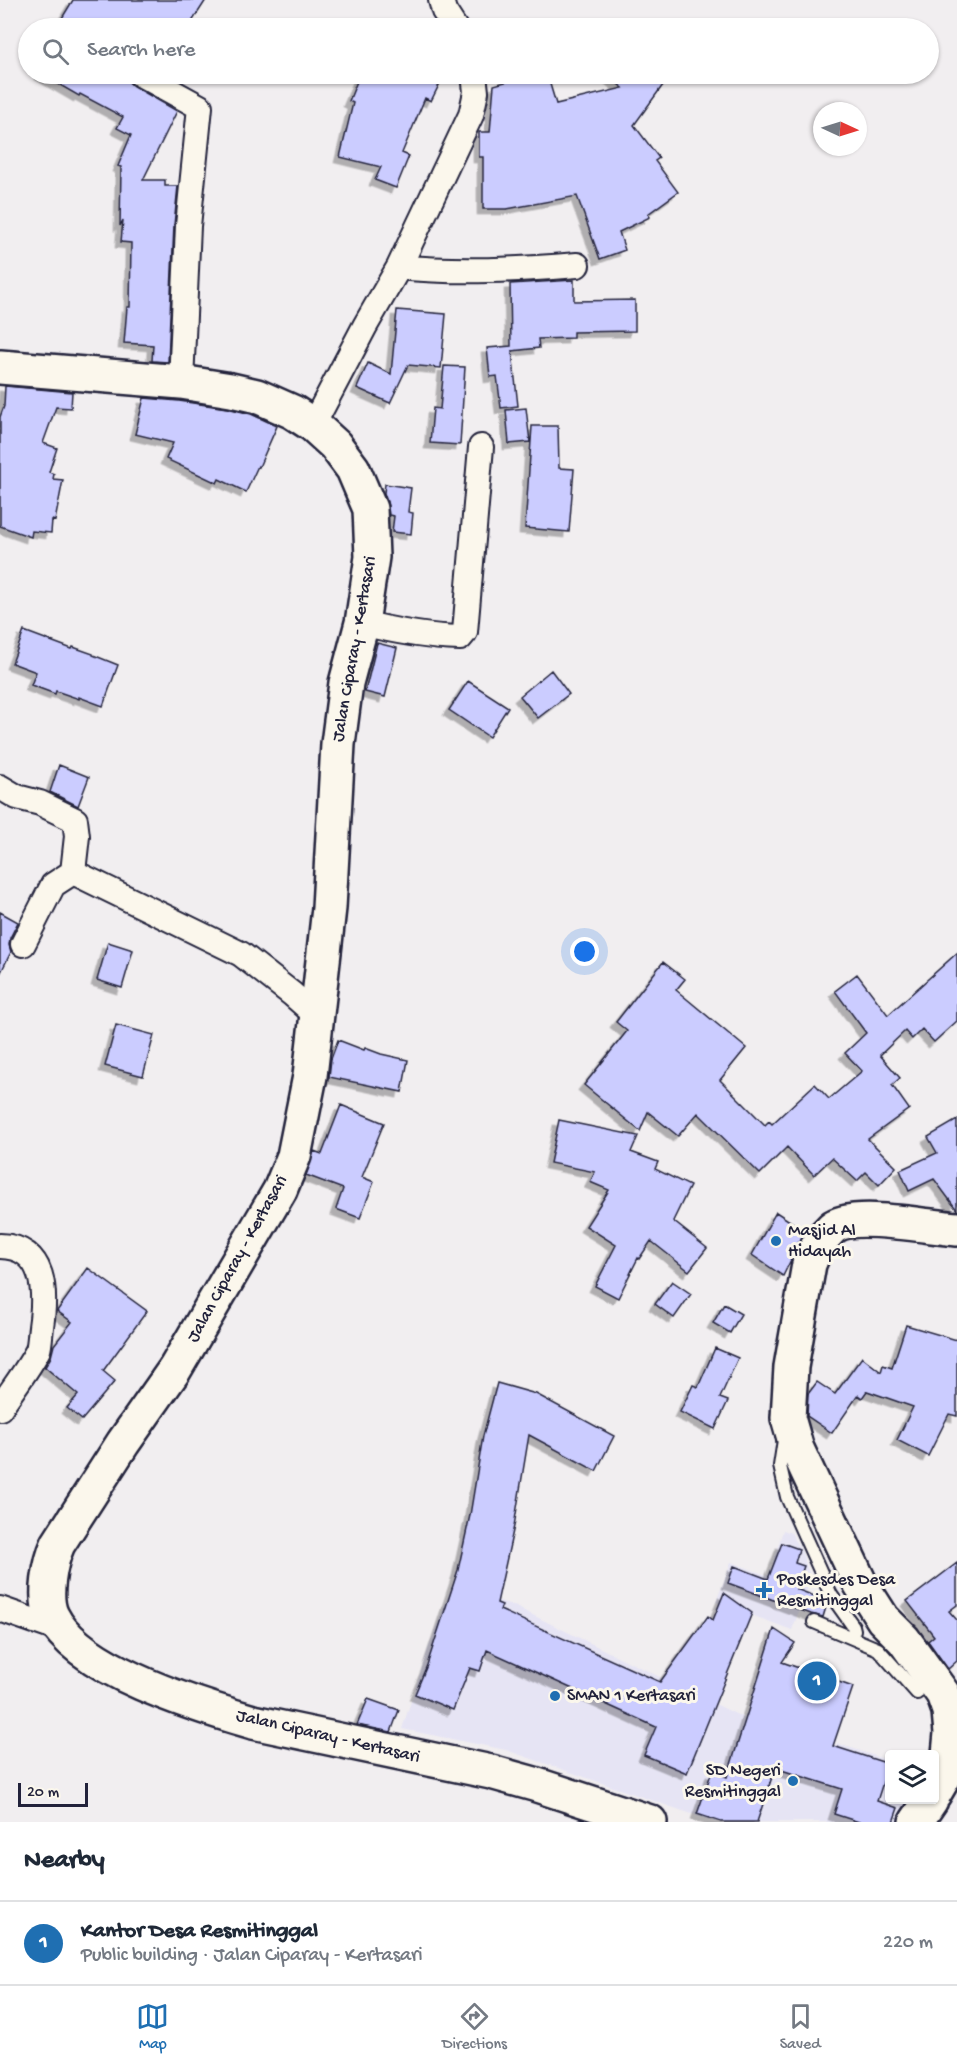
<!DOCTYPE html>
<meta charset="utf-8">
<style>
body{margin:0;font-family:"Gochi Hand",sans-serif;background:#f6f6f7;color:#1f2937}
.controls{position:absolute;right:18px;bottom:18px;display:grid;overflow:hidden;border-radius:6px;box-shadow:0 2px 4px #0004}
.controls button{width:54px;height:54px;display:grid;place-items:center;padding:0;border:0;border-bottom:2px solid #e0e1e3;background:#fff;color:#1f2937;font:30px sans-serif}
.compass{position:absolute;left:813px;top:102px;width:54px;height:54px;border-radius:50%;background:#fff;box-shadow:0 2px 4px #0004;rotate:94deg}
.scale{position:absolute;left:18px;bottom:15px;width:70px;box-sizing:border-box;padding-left:6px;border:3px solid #22223b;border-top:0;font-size:16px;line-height:21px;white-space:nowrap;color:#22223b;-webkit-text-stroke:4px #fbf7ec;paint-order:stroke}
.you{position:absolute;left:585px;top:952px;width:21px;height:21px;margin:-15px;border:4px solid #fff;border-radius:50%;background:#1a73e8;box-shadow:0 0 0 9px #1a73e833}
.badge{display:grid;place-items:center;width:39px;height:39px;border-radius:50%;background:#1f6fb2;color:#fff;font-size:20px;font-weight:700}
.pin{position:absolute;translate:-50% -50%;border:3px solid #fff;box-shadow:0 2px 6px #0006}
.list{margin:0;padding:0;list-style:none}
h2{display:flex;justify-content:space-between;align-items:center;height:78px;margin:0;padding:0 24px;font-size:26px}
h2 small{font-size:20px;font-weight:400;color:#747a83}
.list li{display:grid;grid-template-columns:39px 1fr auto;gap:18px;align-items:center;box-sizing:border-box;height:84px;padding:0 24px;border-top:2px solid #e0e1e3}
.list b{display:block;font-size:22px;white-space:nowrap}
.list p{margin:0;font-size:20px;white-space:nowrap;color:#747a83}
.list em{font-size:20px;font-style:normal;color:#747a83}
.icon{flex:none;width:33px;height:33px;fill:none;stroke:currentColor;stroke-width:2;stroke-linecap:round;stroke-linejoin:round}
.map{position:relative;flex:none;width:957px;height:1822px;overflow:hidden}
.search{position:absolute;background:#fff;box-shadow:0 2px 4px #0004;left:18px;right:18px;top:18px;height:66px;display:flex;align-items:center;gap:15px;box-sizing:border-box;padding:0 21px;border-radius:33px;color:#747a83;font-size:22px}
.sheet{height:162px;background:#fff}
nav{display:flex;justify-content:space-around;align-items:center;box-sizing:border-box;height:84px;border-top:2px solid #e0e1e3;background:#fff;font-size:16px;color:#747a83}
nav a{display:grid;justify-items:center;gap:3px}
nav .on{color:#1f6fb2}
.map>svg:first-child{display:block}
.built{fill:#e6e4f4}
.building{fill:#cbccff;stroke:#22223b;stroke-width:1.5;filter:url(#shadow)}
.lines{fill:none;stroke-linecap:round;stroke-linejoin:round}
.service-casing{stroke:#22223b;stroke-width:16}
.minor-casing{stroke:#22223b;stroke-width:28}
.secondary-casing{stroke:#22223b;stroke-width:38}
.service{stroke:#fbf7ec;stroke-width:12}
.minor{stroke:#fbf7ec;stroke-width:24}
.secondary{stroke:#fbf7ec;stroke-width:33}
.poi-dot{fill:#1f6fb2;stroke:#fbf7ec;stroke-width:2}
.labels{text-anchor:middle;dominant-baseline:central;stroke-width:6;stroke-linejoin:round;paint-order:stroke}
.street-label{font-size:18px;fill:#22223b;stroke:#fbf7ec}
.poi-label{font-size:18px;fill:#22223b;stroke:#fbf7ec;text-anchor:start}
</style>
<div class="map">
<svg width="957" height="1822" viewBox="0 0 957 1822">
<defs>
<filter id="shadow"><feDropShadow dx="-5.5" dy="5.5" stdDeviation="0" flood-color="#0004"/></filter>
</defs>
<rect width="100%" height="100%" fill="#f1eef0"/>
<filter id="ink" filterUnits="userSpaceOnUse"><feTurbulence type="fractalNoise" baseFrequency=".0167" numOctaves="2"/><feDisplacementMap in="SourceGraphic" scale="12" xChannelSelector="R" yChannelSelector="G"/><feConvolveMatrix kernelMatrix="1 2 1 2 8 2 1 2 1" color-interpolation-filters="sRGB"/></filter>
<g filter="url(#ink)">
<path class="built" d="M783,1530l8,3 10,17 10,29 -19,51 -76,-28 15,-40 38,14z
M452,1586l60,19 232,113 1,-1 91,29 1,-3 52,18 1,39h24l-16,22h-183l-209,-72 -104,-21 26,-80z"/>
<path class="building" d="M73,0h133l-18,28h-132z
M41,74h85l2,7 5,5 44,25 -34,69h22v6h13l-4,39 -6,137 -16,-1 1,-16 -29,-2 3,-36h3l1,-64 -10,-1 2,-22 -3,6 1,-59 -3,-1 13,-31 -14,-7 6,-11 -43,-23 -1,2z
M360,74h72l10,5 -11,22 -6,-3 -23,55 7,3 -13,32 -21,-8 6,-13 -41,-10 13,-54 -4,-2z
M534,74h13l9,30 67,-16 -18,-14h66l-37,51 25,33 -4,3 23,31 -30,22 2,3 -31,15 6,18 -25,9 -23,-63 -70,13h-24v-52h-4v-25h11l4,-47z
M574,280v21l61,-1v31l-62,1v6l-35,1 1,9 -27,3 6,55 -17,2 -4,-32 -7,1 -3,-29 24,-2 -1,-62z
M397,310l49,4 -5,54 -33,-3 -18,38 -33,-15 11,-25 23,11z
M444,366l21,1 -5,78 -30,-2 3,-35 7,1z
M5,386l67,6 -1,16 -15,-1 -13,36 14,5 -8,24 5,2 -1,5 10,1 -8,41 -3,-1 -1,13 -19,-2 -1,6 -31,-11v-109l4,-11z
M144,398l35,3 48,7 24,6 26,12 -18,41 -1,-1 -12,26 -27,-13 -2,4 -51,-24 7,-16 -38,-9z
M526,408l4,34 -21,2 -3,-34z
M532,426h26l1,42 15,1 -5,63 -44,-4z
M385,484l26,4 -3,24 5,1 -2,21 -19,-2 2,-16 -5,-1 -2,-13 -3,-9z
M24,631l48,18 1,-2 20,7v1l25,10 -15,41 -24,-9v2l-23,-8 -1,3 -24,-9 5,-13 -24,-9z
M377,643l20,5 -12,49 -20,-5z
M551,670l18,24 -31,24 -18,-22z
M468,681l40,26 -19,30 -40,-27z
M59,765l30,12 -11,29 -28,-14z
M0,912l18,10 -8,16 -1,7 2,7 -11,22z
M108,942l25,8 -11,38 -25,-8z
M957,953v68l-23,21 -12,-13 -10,10 -7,-8 -25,24 20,23 -8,7 17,24 -41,30 28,28 -17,18 -13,-13 -9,9 -25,-23 -18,17 -27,-28 -27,27 -62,-61 -20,23 -30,-24 -8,19 -56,-46 43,-54 -11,-9 47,-60 22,17 -9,11 70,58 -26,32 45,45 4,-4 3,3 43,-40 14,15 33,-28 -17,-18 21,-20 -31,-42 22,-17 31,41z
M116,1025l38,10 -11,41 -38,-10z
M338,1040l26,10 1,-2 16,6 27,6 -6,32 -73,-15 2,-18z
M341,1105l43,18 -22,54 12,5 -14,36 -24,-9 7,-20 -37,-14 8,-24 8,3z
M559,1120l79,16 -7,16 27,10 -3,7 35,17 -17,35 34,27 -18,23 -38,-30 -12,18 -1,-1 -20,40 -23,-12 21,-41 -30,-19 23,-36 -19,-8 5,-10 -45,-9z
M957,1120v90l-23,-31 -25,12 -9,-21 37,-17 -9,-16z
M776,1212l29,19 -22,45 -31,-21z
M88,1268l59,43 -44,60 12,10 -33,39 -15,-12 11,-13 -33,-28 6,-10 3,-12 18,-23 -15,-11z
M672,1281l19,13 -17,24 -19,-14z
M724,1304l17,10 -11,19 -17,-10z
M906,1325l51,15v76l-8,-2 -21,42 -31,-16 16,-33 -46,-16 -5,7 -4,-3 -26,38 -25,-17 1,-22 9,-12 18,12 27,-37 19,15 2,-7 9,3z
M715,1348l23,10 -18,40 8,3 -13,28 -35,-17 13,-27 5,2z
M497,1383l39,11 78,42 -18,35 -67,-36 -15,91 -17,77 5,2 -2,5 160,72 48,-66 5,4 11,-27 28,20 -65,160 -43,-18 12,-28 -169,-77 -7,21 -10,-3 -17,42 -38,-16 12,-29 31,-95 12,-55 13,-79z
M782,1543l17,6 -4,14 9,3 -8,23 29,11 2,4 -4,13 -12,-3 -83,-31 6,-17 34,13z
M957,1563v42l-8,6 8,9v41l-9,8 -20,-28 6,-5 -27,-35z
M774,1629l21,14 -13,19 71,25 -20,59 56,18 -12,37 21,7 -5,14h-34l-25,-8 8,-25 -67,-21 -18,54h-36l-24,-8 15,-43 15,6z
M368,1699l31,11 -8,22 -34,-7z"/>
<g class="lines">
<g class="service-casing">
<path id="service" d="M784,1440l-4,26 7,31 44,98 22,31 1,4 -3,7
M814,1622l64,27 39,44"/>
</g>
<g class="minor-casing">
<path id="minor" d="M441,0l3,11 11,17
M140,74l60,33 -12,119 -7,156
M399,267c60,6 118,3 178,-2
M313,425l52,-99 34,-59 72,-152 5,-23 -2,-18
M362,623c32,8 65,14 98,15l5,-6 16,-185
M0,787l17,10 23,6 35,17 2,16 -4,36
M23,944l30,-59 20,-13 168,82 51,40 25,22
M0,1246c46,1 46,46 41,81 -1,7 -1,16 -3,23 -9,18 -27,41 -38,58
M0,1609l60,21"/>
</g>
<g class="secondary-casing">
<path id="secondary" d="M0,367l181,15 50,8 26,6 36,16 20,13 22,20 18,24 17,40 2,48 -10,66 -16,60 -8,61 -9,164 -19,168 -16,80 -14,34 -105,179 -52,74 -65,101c-8,18 -15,54 -6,72 27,54 145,90 201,106l238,50 43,12 116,38
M934,1794l10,-17 5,-23 2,-21 -2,-22 -6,-17 -39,-54 -21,-21 -23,-36 -63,-134 -9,-31 3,-51 18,-103c5,-13 12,-26 23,-36 19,-17 98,-1 125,1
M916,1822l15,-22"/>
</g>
<use href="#service" class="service"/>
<use href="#minor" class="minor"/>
<use href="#secondary" class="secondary"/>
</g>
</g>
<g class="poi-dot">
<circle cx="776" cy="1241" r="6"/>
<path d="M761 1581h6v6h6v6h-6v6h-6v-6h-6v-6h6z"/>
<circle cx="555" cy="1696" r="6"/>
<circle cx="793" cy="1781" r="6"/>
</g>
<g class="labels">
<g class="street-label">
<text transform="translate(355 649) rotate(-80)">Jalan Ciparay - Kertasari</text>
<text transform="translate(238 1259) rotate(-61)">Jalan Ciparay - Kertasari</text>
<text transform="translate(328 1737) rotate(13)">Jalan Ciparay - Kertasari</text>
</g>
<g class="poi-label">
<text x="788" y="1231">Masjid Al<tspan x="788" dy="21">Hidayah</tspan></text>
<text x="777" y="1580">Poskesdes Desa<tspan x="777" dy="21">Resmitinggal</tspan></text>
<text x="567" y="1696">SMAN 1 Kertasari</text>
<text x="781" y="1771" text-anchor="end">SD Negeri<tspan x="781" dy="21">Resmitinggal</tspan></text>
</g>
</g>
</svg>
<div class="controls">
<button><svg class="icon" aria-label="layers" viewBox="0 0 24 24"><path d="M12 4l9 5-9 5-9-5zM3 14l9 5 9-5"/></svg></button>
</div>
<svg class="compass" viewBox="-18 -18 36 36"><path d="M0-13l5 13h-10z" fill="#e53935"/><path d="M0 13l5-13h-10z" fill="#747a83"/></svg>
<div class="scale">20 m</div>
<div class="you"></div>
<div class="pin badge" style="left:817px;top:1681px">1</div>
<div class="search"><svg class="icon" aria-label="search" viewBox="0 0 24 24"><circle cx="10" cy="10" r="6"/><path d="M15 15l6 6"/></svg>Search here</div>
</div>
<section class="sheet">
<h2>Nearby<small></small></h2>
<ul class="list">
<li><span class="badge">1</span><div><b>Kantor Desa Resmitinggal</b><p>Public building · Jalan Ciparay - Kertasari</p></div><em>220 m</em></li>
</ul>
</section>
<nav>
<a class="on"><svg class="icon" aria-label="map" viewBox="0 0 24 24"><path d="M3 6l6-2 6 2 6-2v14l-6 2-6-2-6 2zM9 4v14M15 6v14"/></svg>Map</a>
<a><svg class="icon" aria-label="directions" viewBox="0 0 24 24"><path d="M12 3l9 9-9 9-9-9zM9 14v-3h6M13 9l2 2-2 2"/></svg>Directions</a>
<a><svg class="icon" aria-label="saved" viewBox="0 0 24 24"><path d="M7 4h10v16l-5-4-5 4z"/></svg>Saved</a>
</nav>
